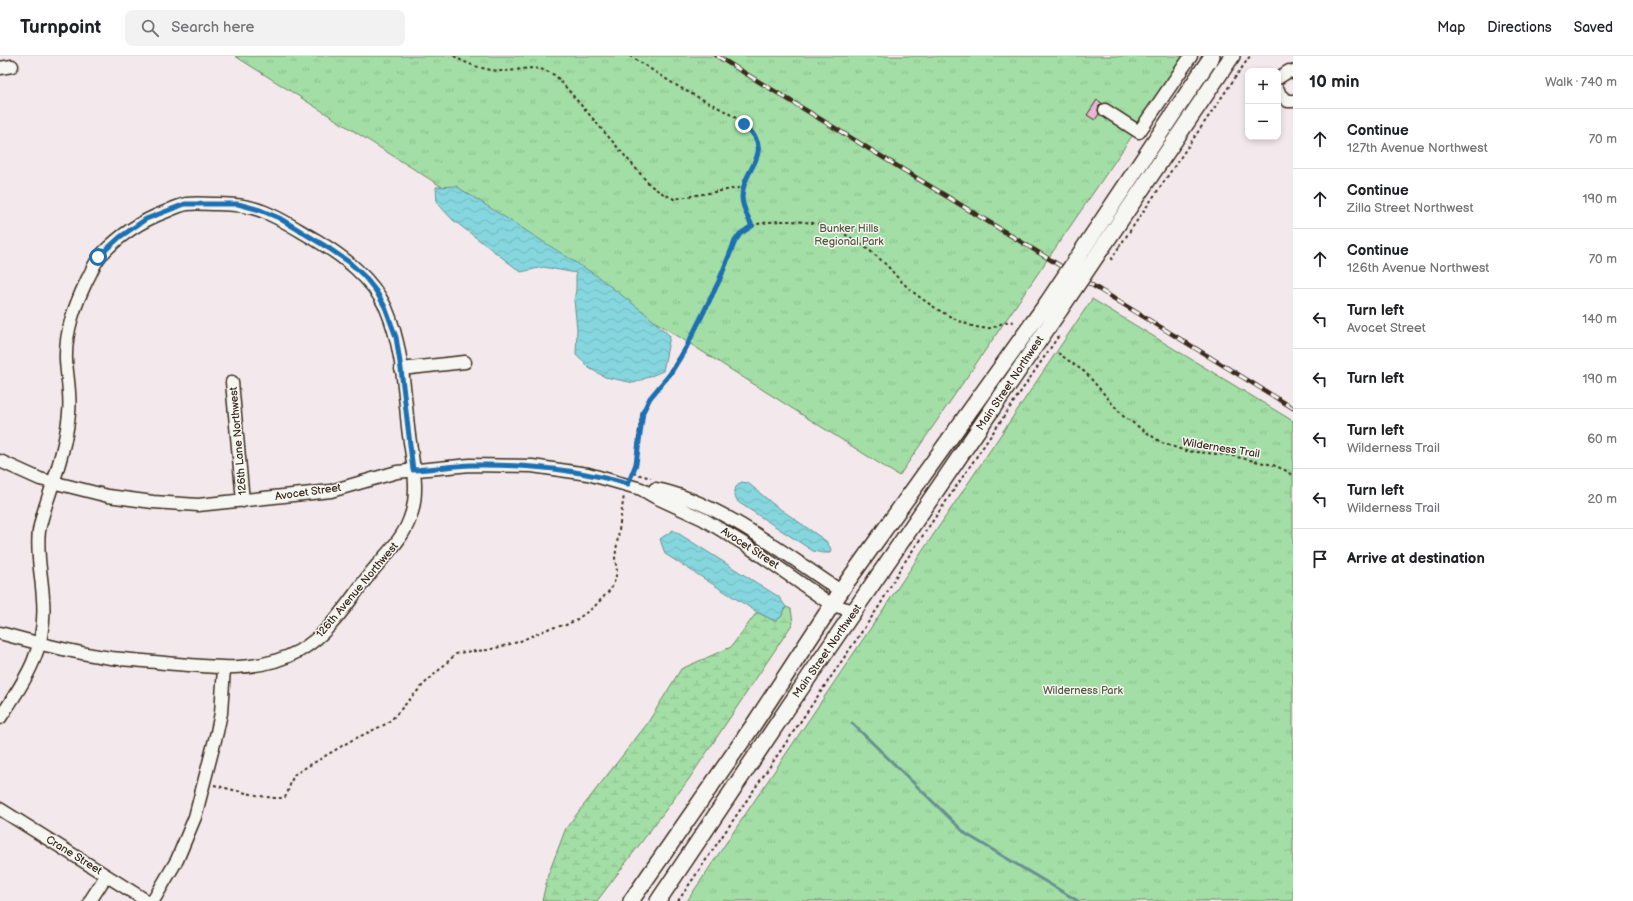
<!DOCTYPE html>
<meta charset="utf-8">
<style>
body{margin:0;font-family:"Balsamiq Sans",sans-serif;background:#f2f2f2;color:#202124}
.controls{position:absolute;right:12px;top:12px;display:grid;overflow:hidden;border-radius:8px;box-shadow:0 2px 6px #0003}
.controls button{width:36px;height:36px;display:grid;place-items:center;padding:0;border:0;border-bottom:1px solid #e0e0e0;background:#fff;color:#202124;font:20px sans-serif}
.stop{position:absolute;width:12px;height:12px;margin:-9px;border:3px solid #1f6fb2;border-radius:50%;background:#fff}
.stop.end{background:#1f6fb2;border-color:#fff;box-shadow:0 1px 4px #0008}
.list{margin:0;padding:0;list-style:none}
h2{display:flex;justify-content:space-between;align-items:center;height:52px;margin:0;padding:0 16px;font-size:17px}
h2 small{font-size:13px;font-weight:400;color:#757577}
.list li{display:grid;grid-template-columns:26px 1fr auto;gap:12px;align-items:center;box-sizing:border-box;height:60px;padding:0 16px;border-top:1px solid #e0e0e0}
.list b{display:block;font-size:15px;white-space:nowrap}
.list p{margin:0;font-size:13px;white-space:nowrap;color:#757577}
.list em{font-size:13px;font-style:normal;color:#757577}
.icon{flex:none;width:22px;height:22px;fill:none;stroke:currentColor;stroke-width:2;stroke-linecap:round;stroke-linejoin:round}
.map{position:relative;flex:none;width:1293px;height:845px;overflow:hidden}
header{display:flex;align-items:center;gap:24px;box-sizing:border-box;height:56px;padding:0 20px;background:#fff;border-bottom:1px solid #e0e0e0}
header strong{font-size:19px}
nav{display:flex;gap:22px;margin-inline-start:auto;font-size:14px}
.search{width:280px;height:36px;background:#f2f2f2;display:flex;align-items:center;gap:10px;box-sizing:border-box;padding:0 14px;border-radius:8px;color:#757577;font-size:15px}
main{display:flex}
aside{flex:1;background:#fff}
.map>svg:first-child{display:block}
.grass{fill:url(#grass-tufts);stroke:#6e8462}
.wetland{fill:url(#wetland-marsh);stroke:#6e8462}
.water{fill:url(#water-waves);stroke:#679191}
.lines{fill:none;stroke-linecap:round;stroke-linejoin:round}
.stream{stroke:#679191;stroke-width:3}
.building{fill:#e8b7d6;stroke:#3b2a1e}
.minor-casing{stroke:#3b2a1e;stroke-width:15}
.major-casing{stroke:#3b2a1e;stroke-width:18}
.path{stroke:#3b2a1e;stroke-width:2;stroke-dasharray:3 3;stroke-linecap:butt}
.minor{stroke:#f6f6f2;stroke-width:12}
.major{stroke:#f6f6f2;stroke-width:15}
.rail-casing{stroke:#3b2a1e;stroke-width:4.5}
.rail{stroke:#f6f6f2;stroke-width:3;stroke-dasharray:9;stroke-linecap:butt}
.major-bridge-casing{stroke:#3b2a1e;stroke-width:18;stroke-linecap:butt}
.path-bridge{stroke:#3b2a1e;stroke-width:2;stroke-dasharray:3 3;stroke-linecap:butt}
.major-bridge{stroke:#f6f6f2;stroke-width:15}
.route{stroke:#1f6fb2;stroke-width:5}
.labels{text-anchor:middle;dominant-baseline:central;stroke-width:3;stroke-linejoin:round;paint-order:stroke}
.park-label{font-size:11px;fill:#555740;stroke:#f6f6f2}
.street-label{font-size:11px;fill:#3b2a1e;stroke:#f6f6f2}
</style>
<header>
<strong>Turnpoint</strong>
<div class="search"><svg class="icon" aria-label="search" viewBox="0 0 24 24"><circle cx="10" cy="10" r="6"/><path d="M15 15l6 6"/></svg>Search here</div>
<nav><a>Map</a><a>Directions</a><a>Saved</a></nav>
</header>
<main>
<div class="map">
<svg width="1293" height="845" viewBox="0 0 1293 845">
<defs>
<pattern id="grass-tufts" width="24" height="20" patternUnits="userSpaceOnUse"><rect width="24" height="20" fill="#a2dea5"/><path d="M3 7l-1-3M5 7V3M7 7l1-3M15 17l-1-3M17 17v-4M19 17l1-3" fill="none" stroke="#8cbf8e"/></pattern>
<pattern id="wetland-marsh" width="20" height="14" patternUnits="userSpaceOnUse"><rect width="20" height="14" fill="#a2dea5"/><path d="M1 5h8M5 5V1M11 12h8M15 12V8" fill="none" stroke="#8cbf8e"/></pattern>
<pattern id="water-waves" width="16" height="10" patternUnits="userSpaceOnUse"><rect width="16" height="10" fill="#85d6de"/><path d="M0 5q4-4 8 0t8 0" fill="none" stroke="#74b8be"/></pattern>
</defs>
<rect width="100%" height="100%" fill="#f3e9ec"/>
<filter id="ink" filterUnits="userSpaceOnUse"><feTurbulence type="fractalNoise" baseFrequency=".025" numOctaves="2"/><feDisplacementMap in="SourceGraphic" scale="8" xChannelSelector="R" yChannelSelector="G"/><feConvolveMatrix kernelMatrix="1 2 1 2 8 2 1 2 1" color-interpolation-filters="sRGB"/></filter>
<g filter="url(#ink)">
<path class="grass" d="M235,0h952l-288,420z
M1092,243l201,122v480h-606z"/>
<path class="wetland" d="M786,551l5,2 2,14 -104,156 -92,122h-55l6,-26 18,-47 81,-104 34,-55 50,-22 26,-35 18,9 6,-4z"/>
<path class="water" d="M456,130l141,90 49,38 24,22 -7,35 -29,12 -29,-6 -16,-9 -13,-13 1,-26 -3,-29 2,-10v-17l-33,-6 -22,5 -68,-52 -16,-17 -1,-16z
M741,426l7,1 25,21 53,37 5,8 -1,4h-7l-10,-2 -75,-49 -4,-8 2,-7z
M673,474l106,67 7,10 -5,10 -6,4 -18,-9 -92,-58 -5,-15z"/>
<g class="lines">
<path class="stream" d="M852,667l114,111 112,67"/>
</g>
<path class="building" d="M1097,44l5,3 -3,3 -1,4 1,4 -4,6 -8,-5z"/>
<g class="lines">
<g class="minor-casing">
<path id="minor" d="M0,12l12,-2
M1278,22l11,-7 4,1
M1278,34l2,5 8,6h5
M1105,54l34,22 52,-76
M401,313l64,-7
M232,326l11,119
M0,405l40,18 68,17 45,6 45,3 133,-14 66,-19 73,-7 62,1 56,8 53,15 14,8 48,22 43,26 86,60 23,6
M655,433c62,11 134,68 187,103
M0,577c36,10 74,20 111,25 18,2 36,3 54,5 45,4 92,11 134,-12 30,-17 47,-46 67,-72 15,-21 36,-37 44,-61 11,-28 1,-62 -2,-91 -4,-40 -6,-82 -22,-119 -15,-31 -42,-51 -70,-68 -18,-10 -35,-22 -54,-29 -15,-6 -29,-7 -45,-7 -10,0 -21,-1 -30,0 -7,1 -15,5 -22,8 -24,9 -45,23 -63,42 -7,7 -10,17 -15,26 -12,25 -22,51 -21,80 1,18 5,35 3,53 -2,23 -8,45 -15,67 -5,17 -12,33 -15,51 -3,23 3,45 4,68 4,50 -17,80 -43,119
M0,753l147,92
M90,845l16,-25
M153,845l24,-41 18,-43 22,-85 4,-19 3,-45"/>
</g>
<g class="major-casing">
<path id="major" d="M1093,178l119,-178
M1106,186l126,-186
M631,845l121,-174 95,-145 200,-279
M658,845l129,-192 273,-399"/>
</g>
<path class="path" d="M454,0c11,8 34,15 48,15 23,0 31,-9 54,5l94,109 10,7 14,7 70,-12
M630,0c20,12 39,26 60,37 20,11 44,20 60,37 6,6 10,13 8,22 -2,9 -7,16 -11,25 -8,20 -4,31 4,49
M1119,191l131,-191
M1058,297l28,20 37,43 39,27 24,8 42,4 45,10 12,5 8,6
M633,417l18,5
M632,419c8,-20 4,-43 11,-63 5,-15 19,-26 27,-39 14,-22 26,-44 37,-66 6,-13 13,-26 18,-39 5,-14 8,-30 21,-39 19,-12 66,-9 86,-1 18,8 36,20 50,33 7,6 12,13 19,20 12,12 26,22 41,31 13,7 32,18 48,16 8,-1 17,-10 25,-5
M214,729c11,3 64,17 71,12 4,-4 5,-17 10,-23l57,-34 32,-15 8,-6 30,-33 34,-32 8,-2 24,-2 30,-8 32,-14 16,-3 10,-5 18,-13 17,-18 4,-9 2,-9 -2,-13 9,-63
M678,845l202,-296 20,-36 160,-235"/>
<use href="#minor" class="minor"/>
<use href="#major" class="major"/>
<g class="rail-casing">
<path id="rail" d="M717,0l576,352"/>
</g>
<use href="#rail" class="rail"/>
<g class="major-bridge-casing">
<path id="major-bridge" d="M1047,247l46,-69
M1060,254l46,-68"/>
</g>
<path class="path-bridge" d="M1111,204l8,-13"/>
<use href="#major-bridge" class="major-bridge"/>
</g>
</g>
<g class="lines" filter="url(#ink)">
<path class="route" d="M98,201l22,-20 26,-18 39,-15h53l22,6 19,8 51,31 19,13 15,14 12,15 9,16 11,30 5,32 12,101c19,-1 39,-4 58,-5 53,-1 106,4 157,19l8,-20 7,-52 7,-14 20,-24 16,-26 33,-67 16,-40 5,-7 12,-8c-4,-9 -10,-19 -10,-29 1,-31 35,-43 2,-73"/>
</g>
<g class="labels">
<g class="park-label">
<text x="849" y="172">Bunker Hills<tspan x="849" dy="13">Regional Park</tspan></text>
<text x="1083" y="634">Wilderness Park</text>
</g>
<g class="street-label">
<text transform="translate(1010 327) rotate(-56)">Main Street Northwest</text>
<text transform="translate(238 385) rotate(-95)">126th Lane Northwest</text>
<text transform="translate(1221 392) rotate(9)">Wilderness Trail</text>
<text transform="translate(308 436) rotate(-8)">Avocet Street</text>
<text transform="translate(750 492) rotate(33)">Avocet Street</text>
<text transform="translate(357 534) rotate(-50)">126th Avenue Northwest</text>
<text transform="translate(827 595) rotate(-55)">Main Street Northwest</text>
<text transform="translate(74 799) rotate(32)">Crane Street</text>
</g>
</g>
</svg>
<div class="controls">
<button>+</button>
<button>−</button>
</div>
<div class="stop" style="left:98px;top:201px"></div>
<div class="stop end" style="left:744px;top:68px"></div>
</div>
<aside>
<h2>10 min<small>Walk · 740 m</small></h2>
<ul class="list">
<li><svg class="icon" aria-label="ahead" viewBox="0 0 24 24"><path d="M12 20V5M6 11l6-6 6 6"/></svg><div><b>Continue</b><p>127th Avenue Northwest</p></div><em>70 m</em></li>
<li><svg class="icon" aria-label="ahead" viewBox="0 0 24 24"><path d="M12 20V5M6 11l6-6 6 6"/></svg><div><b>Continue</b><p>Zilla Street Northwest</p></div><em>190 m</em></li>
<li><svg class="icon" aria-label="ahead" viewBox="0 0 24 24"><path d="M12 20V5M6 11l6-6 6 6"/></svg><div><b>Continue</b><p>126th Avenue Northwest</p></div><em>70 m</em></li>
<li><svg class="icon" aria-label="left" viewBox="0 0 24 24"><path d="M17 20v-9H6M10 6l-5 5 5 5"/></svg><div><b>Turn left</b><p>Avocet Street</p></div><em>140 m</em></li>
<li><svg class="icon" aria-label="left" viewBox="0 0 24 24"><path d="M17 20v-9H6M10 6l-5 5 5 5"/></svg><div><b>Turn left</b></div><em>190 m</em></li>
<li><svg class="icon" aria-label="left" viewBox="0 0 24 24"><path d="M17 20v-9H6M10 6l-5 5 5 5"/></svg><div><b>Turn left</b><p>Wilderness Trail</p></div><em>60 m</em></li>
<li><svg class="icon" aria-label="left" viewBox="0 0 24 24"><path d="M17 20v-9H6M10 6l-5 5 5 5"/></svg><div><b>Turn left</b><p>Wilderness Trail</p></div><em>20 m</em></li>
<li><svg class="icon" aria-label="arrive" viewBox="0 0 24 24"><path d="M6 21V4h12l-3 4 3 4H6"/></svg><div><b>Arrive at destination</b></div></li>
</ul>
</aside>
</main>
